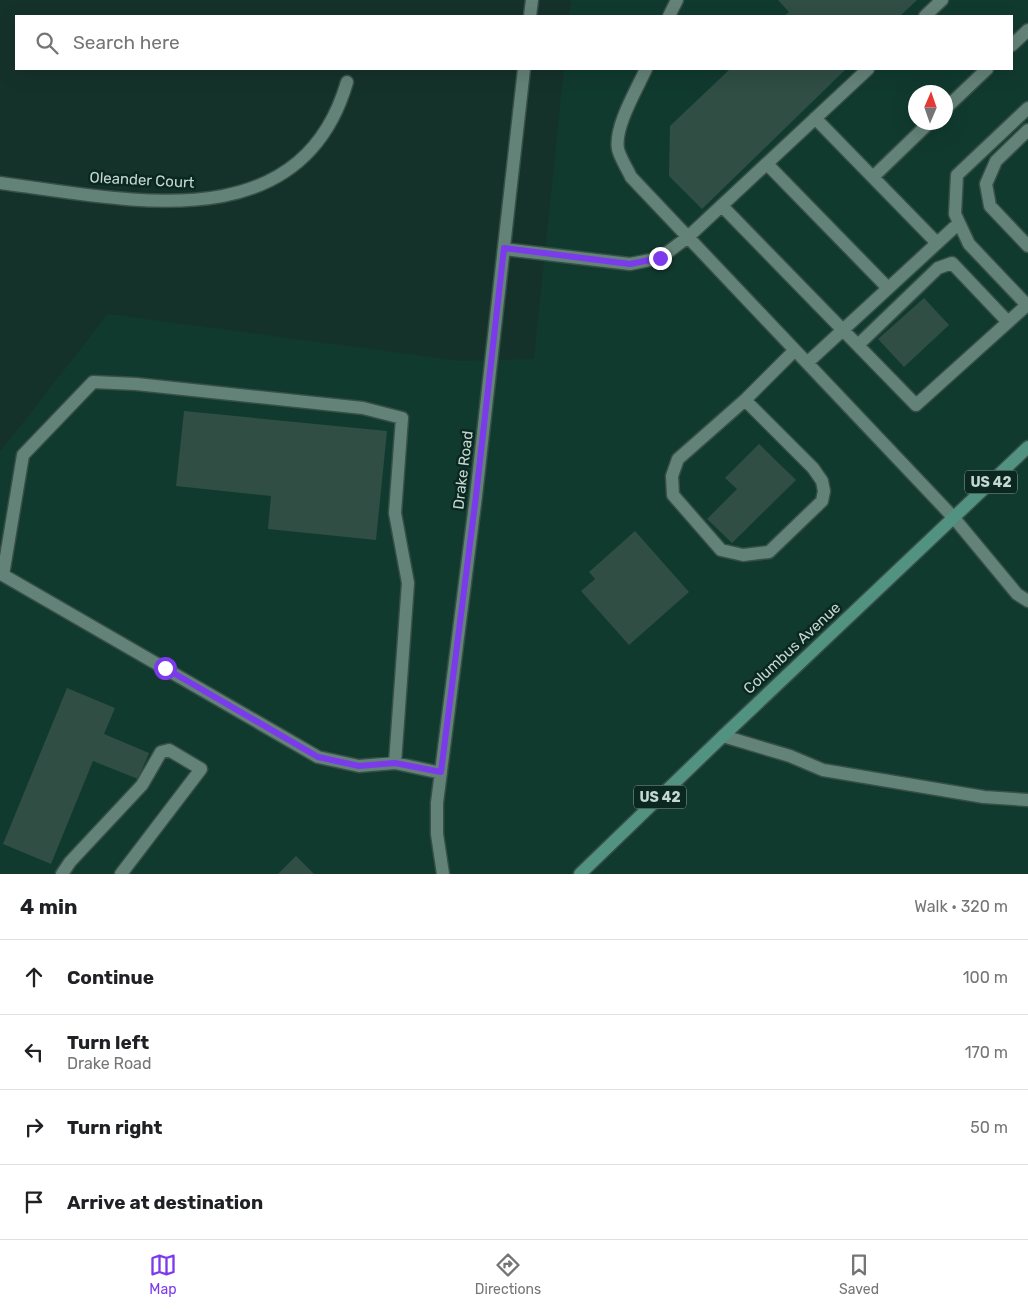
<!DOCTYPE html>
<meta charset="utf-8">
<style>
body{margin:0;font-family:Rubik,sans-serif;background:#f6f6f6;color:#202124}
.compass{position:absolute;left:908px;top:85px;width:45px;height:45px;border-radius:50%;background:#fff;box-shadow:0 5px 20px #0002;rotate:2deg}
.stop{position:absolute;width:15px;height:15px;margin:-11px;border:4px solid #7c3aed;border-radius:50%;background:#fff}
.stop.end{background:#7c3aed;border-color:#fff;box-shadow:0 1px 5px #0008}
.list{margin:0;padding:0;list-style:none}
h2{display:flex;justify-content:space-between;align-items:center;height:65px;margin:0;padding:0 20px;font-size:21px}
h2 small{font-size:16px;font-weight:400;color:#757577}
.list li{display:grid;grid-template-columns:32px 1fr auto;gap:15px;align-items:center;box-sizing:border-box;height:75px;padding:0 20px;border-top:1px solid #e0e0e0}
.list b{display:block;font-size:19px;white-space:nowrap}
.list p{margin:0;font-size:16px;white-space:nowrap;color:#757577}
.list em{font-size:16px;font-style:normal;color:#757577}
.icon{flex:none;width:28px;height:28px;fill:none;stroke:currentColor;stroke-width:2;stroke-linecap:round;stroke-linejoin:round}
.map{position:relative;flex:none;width:1028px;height:874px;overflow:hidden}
.search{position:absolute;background:#fff;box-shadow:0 5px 20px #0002;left:15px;right:15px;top:15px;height:55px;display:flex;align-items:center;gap:12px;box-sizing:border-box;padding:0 18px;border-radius:0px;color:#757577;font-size:19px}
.sheet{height:365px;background:#fff}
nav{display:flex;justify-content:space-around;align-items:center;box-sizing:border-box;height:70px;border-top:1px solid #e0e0e0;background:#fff;font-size:14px;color:#757577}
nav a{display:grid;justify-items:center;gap:2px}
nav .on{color:#7c3aed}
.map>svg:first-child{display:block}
.built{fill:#113a2f;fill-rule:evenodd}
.building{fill:#304e44}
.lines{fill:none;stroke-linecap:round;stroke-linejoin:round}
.minor-casing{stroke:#374f47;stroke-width:15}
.major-casing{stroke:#374f47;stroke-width:15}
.minor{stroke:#648378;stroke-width:12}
.major{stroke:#519380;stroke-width:12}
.route{stroke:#7c3aed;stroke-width:6}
.labels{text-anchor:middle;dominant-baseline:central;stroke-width:5;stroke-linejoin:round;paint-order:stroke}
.shield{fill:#0a2820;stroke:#8ea29c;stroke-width:1}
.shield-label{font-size:14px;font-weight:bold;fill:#c6d7d1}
.street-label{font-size:15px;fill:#c6d7d1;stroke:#0a2820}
</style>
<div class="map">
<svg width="1028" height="874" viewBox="0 0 1028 874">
<rect width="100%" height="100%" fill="#15322a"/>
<path class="built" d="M571,0h457v874h-1028v-422l108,-138 353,47 73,-2 30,-290h448v-53h-443zM916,92h30v30h-30z"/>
<path class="building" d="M778,0h139l-17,16h-116l5,-4z
M730,69h116l-144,140 -33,-33 1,-50z
M924,298l25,27 -45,42 -26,-28z
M184,411l203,20 -11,109 -108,-11 3,-33 -95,-10z
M759,444l37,36 -64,63 -25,-24 30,-30 -12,-11z
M635,531l54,61 -60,53 -48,-54 14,-12 -6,-7z
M67,688l48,20 -11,26 45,19 -11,26 -45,-18 -42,103 -48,-20z
M296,856l18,18h-36z"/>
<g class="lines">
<g class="minor-casing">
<path id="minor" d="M530,16l2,-16
M669,16l8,-16
M925,16l17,-16
M1012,45l16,-15
M646,69c-9,20 -32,58 -28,80 2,9 9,19 13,28l323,341 63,76 11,7
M946,108l41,-39
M1028,108l-71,67 -2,39 14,30 58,61 1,-1
M815,118l122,125
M1028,130l-32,31 -10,23 4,22 38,40
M767,164l121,124
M873,177l57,-55
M0,183c125,16 300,60 347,-101
M722,206l194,199 111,-100
M504,249l126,15 30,-6 28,-21 180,-168
M858,345l80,-77 14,-5 56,59
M807,363l152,-140
M745,400l68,68 9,13 2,10 -2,10 -53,51 -26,3 -22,-5 -48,-55 -1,-19 6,-17 67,-59 50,-50
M723,736l67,20 33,14 161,27 44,3
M395,763l13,-180 -13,-70 7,-95 -39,-10 -227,-24 -43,-2 -70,73 -20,120 315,182 41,9 36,-3 46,10
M62,874l8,-12 72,-77 19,-33 8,-2 32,19 -80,105
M443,874l-6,-40v-31l39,-307 48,-427"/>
</g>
<g class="major-casing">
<path id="major" d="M580,874l143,-138 305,-289"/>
</g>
<use href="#minor" class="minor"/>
<use href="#major" class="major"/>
</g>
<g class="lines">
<path class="route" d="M165,668l153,89 41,9 36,-3 46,9 35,-276 28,-248 126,16 30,-6"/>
</g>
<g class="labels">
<g class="shield">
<rect x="965" y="470.5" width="52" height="23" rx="4"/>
<rect x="634" y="785.5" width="52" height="23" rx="4"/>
</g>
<g class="shield-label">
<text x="991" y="482">US 42</text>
<text x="660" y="797">US 42</text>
</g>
<g class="street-label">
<text transform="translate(142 180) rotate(3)">Oleander Court</text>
<text transform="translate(463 470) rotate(-83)">Drake Road</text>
<text transform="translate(792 648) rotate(-43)">Columbus Avenue</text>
</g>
</g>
</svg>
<svg class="compass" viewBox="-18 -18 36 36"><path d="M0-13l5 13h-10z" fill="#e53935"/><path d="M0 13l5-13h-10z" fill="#757577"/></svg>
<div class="stop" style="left:165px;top:668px"></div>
<div class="stop end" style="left:660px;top:258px"></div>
<div class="search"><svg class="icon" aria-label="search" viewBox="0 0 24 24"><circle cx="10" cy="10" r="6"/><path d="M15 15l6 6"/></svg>Search here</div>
</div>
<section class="sheet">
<h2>4 min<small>Walk · 320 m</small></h2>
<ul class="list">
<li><svg class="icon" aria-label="ahead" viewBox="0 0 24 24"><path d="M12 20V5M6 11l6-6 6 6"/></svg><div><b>Continue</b></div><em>100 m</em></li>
<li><svg class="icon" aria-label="left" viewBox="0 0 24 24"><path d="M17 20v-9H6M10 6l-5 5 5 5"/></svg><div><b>Turn left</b><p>Drake Road</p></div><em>170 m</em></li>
<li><svg class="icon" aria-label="right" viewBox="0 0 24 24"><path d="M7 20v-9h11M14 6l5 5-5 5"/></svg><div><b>Turn right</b></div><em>50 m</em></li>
<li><svg class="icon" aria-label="arrive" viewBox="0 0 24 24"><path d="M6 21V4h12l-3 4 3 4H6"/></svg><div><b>Arrive at destination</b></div></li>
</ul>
</section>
<nav>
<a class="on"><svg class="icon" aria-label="map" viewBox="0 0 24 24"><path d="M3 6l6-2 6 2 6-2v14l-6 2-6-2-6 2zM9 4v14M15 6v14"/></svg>Map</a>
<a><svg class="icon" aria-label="directions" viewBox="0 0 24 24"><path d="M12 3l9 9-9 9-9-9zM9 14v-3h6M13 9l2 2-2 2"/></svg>Directions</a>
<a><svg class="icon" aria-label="saved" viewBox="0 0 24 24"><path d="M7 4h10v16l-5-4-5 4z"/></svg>Saved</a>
</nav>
